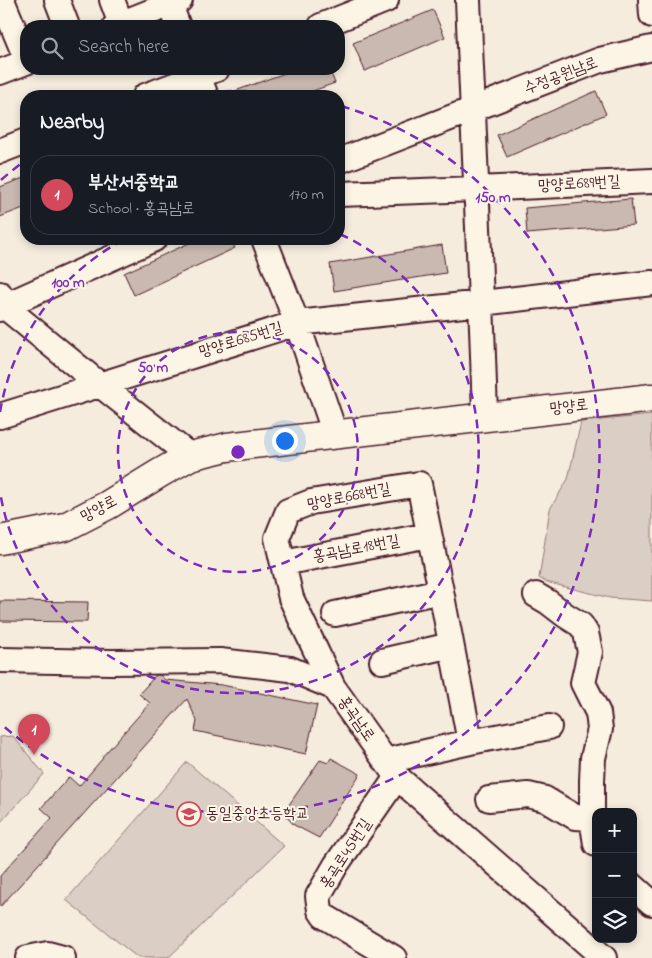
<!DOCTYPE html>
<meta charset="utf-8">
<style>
body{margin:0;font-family:"Indie Flower","Poor Story",sans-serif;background:#20242c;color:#f1f3f6}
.controls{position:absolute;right:15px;bottom:15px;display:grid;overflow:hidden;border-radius:10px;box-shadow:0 2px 8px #0003}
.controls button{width:45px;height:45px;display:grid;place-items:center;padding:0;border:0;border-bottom:1px solid #363941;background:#171b24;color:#f1f3f6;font:25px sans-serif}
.you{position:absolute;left:284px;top:440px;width:18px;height:18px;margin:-12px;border:4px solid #fff;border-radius:50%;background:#1a73e8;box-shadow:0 0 0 8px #1a73e833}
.badge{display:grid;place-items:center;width:32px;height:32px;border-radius:50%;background:#d1495b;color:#fff;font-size:16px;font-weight:700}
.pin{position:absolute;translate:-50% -41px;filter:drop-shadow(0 1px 2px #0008)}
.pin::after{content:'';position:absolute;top:26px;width:18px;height:15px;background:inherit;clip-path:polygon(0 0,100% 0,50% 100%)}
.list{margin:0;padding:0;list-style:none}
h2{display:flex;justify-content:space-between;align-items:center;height:65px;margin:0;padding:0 20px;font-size:21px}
h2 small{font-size:16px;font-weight:400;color:#9ea1a6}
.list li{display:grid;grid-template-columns:32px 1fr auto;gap:15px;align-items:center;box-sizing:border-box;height:80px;margin:0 10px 10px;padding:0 10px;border:1px solid #363941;border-radius:20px}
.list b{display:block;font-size:19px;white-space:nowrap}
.list p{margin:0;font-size:16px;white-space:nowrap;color:#9ea1a6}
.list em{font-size:16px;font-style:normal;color:#9ea1a6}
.icon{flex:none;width:28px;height:28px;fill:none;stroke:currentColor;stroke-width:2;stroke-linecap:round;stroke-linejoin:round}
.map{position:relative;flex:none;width:652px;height:958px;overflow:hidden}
.search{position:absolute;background:#171b24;box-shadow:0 2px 8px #0003;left:20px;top:20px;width:325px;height:55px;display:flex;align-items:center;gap:12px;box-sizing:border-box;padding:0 18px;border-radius:20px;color:#9ea1a6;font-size:19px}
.panel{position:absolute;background:#171b24;box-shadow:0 2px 8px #0003;left:20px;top:90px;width:325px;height:155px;border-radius:20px}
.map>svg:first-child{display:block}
.green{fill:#dbcec4;stroke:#927678}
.building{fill:#cab9b1;stroke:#4a1f2b}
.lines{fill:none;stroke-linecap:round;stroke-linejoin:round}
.minor-casing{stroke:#4a1f2b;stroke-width:28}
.major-casing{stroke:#4a1f2b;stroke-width:31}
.minor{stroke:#fcf5e5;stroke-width:24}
.major{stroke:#fcf5e5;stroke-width:28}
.ring{fill:none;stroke:#7b2cbf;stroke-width:2.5;stroke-dasharray:9 6}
.labels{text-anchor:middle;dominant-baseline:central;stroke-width:4;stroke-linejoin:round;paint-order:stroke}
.street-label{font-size:16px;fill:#4a1f2b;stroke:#fcf5e5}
.poi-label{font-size:16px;fill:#4a1f2b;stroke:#fcf5e5;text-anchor:start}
.centre{fill:#7b2cbf;stroke:#fcf5e5;stroke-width:2.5}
.ring-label{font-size:15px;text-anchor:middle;font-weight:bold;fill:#7b2cbf;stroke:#fcf5e5;stroke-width:4;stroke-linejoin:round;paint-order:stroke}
</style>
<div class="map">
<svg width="652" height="958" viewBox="0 0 652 958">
<rect width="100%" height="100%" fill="#f5ecde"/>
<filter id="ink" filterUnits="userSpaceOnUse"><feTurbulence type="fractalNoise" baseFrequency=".02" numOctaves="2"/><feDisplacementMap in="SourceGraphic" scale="10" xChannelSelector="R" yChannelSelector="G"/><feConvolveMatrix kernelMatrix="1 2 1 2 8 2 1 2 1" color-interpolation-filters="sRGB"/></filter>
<g filter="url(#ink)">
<path class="green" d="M652,415v186l-42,-3 -64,-16 -7,-4 11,-69 18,-30 13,-57z
M13,736l31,38 -44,49v-86z
M187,762l97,84 -116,112h-30l-72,-58z"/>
<path class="building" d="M433,10l12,27 -80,34 -12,-28z
M296,69h33l6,14 -36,13h-74l-1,-1z
M596,91l10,23 -99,43 -10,-22z
M26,177v30l-26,10v-30z
M631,199l3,26 -107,9 -2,-26z
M198,239h32l5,9 -101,47 -10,-22z
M442,245l4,28 -112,18 -4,-27z
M0,601l88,1 -1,20 -87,-1z
M156,675h4l5,5 57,5 95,20 -11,49 -111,-23 2,-10 -10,-22 -187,208v-31l52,-58 -11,-10 28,-31 10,9 24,-28 -1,-1 48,-54 -11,-9z
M331,758l29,16 -41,64 -25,-13 -8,-9 2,-5 -2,-2 34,-49 8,3z"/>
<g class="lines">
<g class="minor-casing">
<path id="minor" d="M2,0l24,58
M57,0l10,26
M112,0l9,24
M168,0l10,26
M468,0c6,139 13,278 17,417
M651,0l1,15
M115,26l65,-26
M321,26l65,-26
M195,69l11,27
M0,72l26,-10
M145,96l72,-27
M0,151l26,-10
M339,161l261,-101 52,-12
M339,194l137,-5 176,-8
M264,239l33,84 38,111
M0,294l4,12 95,78 91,72
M0,309l4,-3 150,-67
M0,416l297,-93 185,-20 170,-20
M283,563l146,-28
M536,595l12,7 17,13 16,10 5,8 4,19 -7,31 15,30 2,16 -7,29 -1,23v37l4,26
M335,614l106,-23
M0,660l111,2 109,-1 70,8 43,18 64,90 207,181
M382,661l69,-16
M333,687l-42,-89 -14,-60 11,-27 23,-9 108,-18 22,107 29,151
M386,761l84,-19 79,-15
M489,799l39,-4 17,4 30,18 17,1
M633,886l19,17
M28,958l20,-4 15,4
M394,958l-70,-42 -4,-6 -2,-14 3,-5 15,-26 61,-88"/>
</g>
<g class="major-casing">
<path id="major" d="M0,540l65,-13 43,-22 52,-32 30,-17 37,-9 425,-49"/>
</g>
<use href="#minor" class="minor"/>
<use href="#major" class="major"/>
</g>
</g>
<g class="ring">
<circle cx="238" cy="452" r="120"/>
<path d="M0 412A241 241 0 0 1 125 239M340 234A241 241 0 1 1 0 492"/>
<path d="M1 180A361 361 0 0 1 26 160M178 96A361 361 0 0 1 298 96M341 106A361 361 0 1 1 1 724"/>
</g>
<defs>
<g id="school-ring" transform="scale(1.25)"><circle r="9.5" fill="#fcf5e5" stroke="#d1495b" stroke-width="1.5"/><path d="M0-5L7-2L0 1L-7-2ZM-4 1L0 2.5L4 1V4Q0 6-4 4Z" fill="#d1495b"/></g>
</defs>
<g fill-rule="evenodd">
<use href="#school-ring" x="189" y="814"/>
</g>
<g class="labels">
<g class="street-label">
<text transform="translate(561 76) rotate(-21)">수정공원남로</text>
<text transform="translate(579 184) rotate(-3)">망양로689번길</text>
<text transform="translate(241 340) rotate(-17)">망양로685번길</text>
<text transform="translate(569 407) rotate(-6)">망양로</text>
<text transform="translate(349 497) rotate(-11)">망양로668번길</text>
<text transform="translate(99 509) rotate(-28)">망양로</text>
<text transform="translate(356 549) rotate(-11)">홍곡남로18번길</text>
<text transform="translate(356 719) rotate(55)">홍곡남로</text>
<text transform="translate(346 854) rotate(-57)">홍곡로45번길</text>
</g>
<g class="poi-label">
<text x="206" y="814">동일중앙초등학교</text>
</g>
</g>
<circle cx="238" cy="452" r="8" class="centre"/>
<g class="ring-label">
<text x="493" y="202">150 m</text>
<text x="68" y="287">100 m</text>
<text x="153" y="372">50 m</text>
</g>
</svg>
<div class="controls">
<button>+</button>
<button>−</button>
<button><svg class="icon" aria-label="layers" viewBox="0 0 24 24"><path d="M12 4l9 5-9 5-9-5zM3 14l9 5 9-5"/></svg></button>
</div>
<div class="you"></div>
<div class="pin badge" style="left:34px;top:755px">1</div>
<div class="search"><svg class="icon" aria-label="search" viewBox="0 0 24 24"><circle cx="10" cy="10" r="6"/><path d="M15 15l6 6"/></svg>Search here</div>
<section class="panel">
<h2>Nearby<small></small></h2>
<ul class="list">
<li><span class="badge">1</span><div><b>부산서중학교</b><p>School · 홍곡남로</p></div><em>170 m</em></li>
</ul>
</section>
</div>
